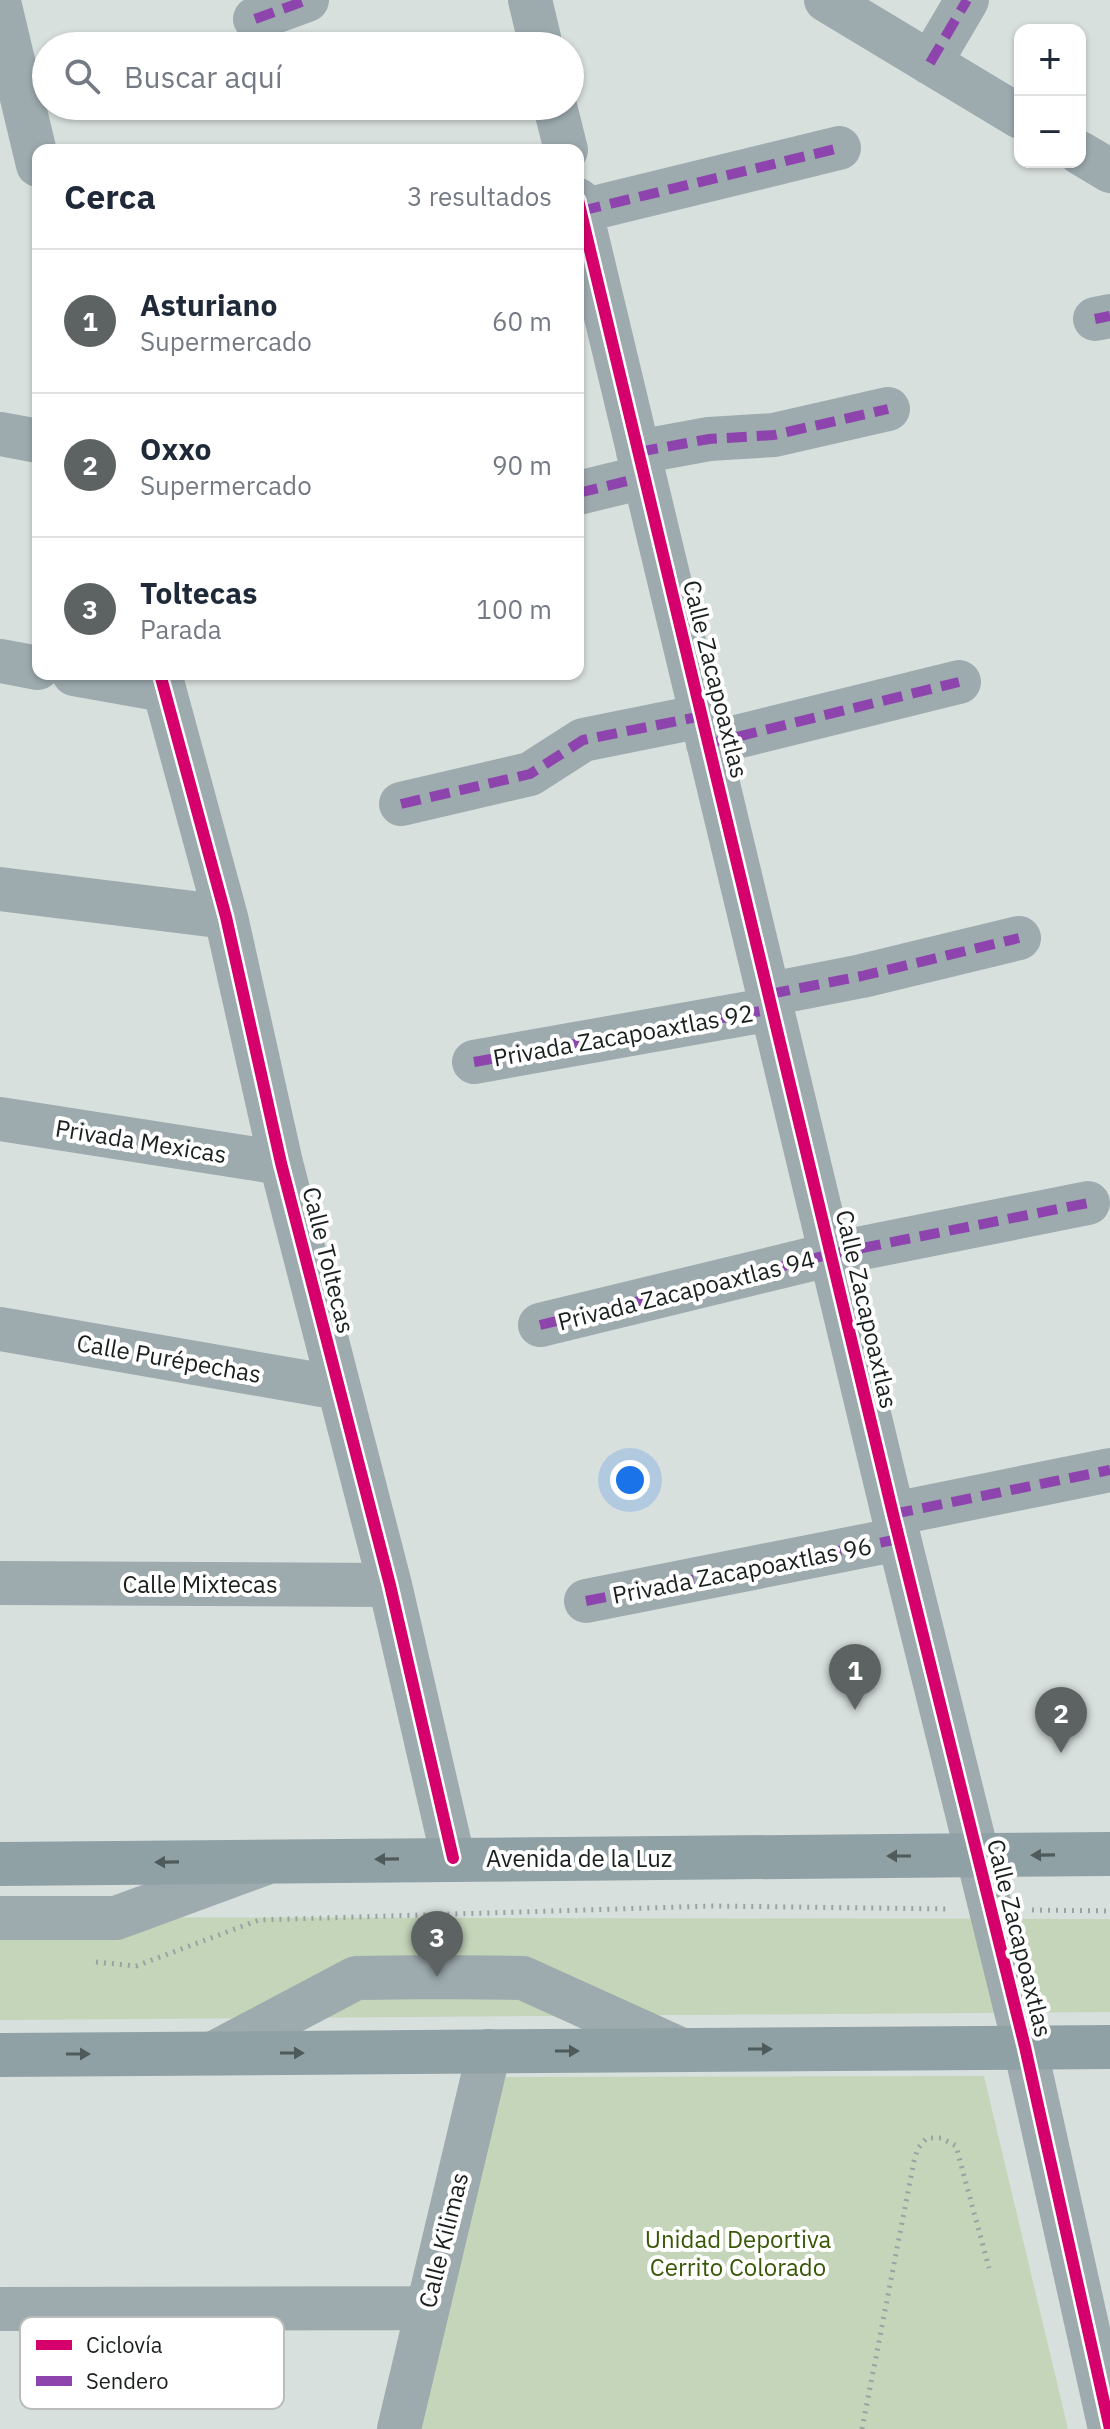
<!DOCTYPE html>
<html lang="es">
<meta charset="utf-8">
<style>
body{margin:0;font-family:"IBM Plex Sans",sans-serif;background:#f6f6f7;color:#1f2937}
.controls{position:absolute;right:24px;top:24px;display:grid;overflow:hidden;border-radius:16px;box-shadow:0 2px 6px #0004}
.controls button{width:72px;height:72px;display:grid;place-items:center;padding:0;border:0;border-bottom:2px solid #e0e1e3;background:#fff;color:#1f2937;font:40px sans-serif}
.you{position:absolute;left:630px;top:1480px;width:28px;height:28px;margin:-20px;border:6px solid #fff;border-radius:50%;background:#1a73e8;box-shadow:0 0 0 12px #1a73e833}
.badge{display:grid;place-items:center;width:52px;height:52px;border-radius:50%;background:#5c6362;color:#fff;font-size:26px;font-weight:700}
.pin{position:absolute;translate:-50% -66px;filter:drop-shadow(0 2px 4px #0008)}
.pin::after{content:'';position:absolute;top:42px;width:28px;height:24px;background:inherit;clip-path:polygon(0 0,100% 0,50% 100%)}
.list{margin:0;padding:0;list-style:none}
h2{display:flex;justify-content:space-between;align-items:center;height:104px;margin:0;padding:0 32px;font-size:34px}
h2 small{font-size:26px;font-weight:400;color:#747a83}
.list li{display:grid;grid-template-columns:52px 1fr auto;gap:24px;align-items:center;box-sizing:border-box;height:144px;padding:0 32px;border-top:2px solid #e0e1e3}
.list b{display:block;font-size:30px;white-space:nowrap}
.list p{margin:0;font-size:26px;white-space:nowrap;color:#747a83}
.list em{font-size:26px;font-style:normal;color:#747a83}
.icon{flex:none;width:44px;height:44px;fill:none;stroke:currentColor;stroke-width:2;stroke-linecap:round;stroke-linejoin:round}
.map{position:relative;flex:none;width:1110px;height:2429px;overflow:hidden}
.search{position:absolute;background:#fff;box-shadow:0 2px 6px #0004;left:32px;top:32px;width:552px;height:88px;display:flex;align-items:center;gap:20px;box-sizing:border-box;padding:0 28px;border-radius:44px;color:#747a83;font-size:30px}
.panel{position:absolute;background:#fff;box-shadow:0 2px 6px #0004;left:32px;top:144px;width:552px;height:536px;border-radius:16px}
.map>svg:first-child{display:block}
.green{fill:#c4d5ba}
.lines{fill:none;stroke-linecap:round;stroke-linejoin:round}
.path{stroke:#99a3a4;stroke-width:5;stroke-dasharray:2 6;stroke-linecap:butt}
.minor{stroke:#9daaae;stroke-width:44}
.major{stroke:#90a1a5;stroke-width:44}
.quiet{stroke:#8e44ad;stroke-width:10;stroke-dasharray:20 10;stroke-linecap:butt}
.cycleway-casing{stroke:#fff;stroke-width:17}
.cycleway{stroke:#d6006c;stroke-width:12}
.oneway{fill:#4f5a5b}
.labels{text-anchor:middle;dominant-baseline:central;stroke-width:8;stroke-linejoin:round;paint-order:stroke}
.street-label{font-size:24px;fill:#1a201f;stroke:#fff}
.park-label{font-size:24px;fill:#385806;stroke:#fff}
.key{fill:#fff;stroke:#babcbc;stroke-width:2}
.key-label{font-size:22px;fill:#1a201f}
</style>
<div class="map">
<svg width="1110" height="2429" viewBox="0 0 1110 2429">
<rect width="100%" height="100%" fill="#d8e0de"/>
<path class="green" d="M0,1917l1110,2v93l-1110,8z
M984,2076l84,353h-661l81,-352z"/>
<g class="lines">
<path class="path" d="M1032,1910l78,1
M96,1962l40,4 123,-46 453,-14 238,3
M862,2429l52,-268 4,-13 9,-10h14l15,8 33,122"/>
<path class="minor" d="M530,0l11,46
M826,0l194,117
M0,6l38,159
M255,19l52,-19
M930,63l37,-63
M555,106l11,44
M1080,153l30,18
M578,200l315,1314 132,533 85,382
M581,211l258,-63
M1095,319l15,-3
M0,434l38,7
M638,452l71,-13 65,-4 114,-26
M578,493l66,-16
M0,661l38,7
M74,674l90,16
M160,674l66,243 55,246 109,422 63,273
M708,744l251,-62
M401,804l129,-30 53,-34 119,-24
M0,889l226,28
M770,994l92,-18 157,-38
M474,1062l298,-53
M0,1119l281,44
M540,1325l292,-71 256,-51
M0,1329l339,59
M893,1514l217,-44
M0,1583l390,2
M586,1601l313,-62
M0,1918h116l147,-54
M214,2053l142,-75 81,-1 86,1 159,72
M0,2309l427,-1
M399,2429l90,-378"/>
<path class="major" d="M0,1864l1110,-10
M0,2055l1110,-8"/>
<path class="quiet" d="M255,19l52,-19
M930,63l37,-63
M581,211l258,-63
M1095,319l15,-3
M638,452l71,-13 65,-4 114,-26
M578,493l66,-16
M708,744l251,-62
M401,804l129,-30 53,-34 119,-24
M770,994l92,-18 157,-38
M474,1062l298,-53
M540,1325l292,-71 256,-51
M893,1514l217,-44
M586,1601l313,-62"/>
<g class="cycleway-casing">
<path id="cycleway" d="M578,200l315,1314 132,533 85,382
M160,674l66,243 55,246 109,422 63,273"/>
</g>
<use href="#cycleway" class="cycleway"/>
</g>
<defs><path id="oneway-solid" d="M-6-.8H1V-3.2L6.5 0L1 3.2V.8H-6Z" transform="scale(2)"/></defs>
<g class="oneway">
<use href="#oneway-solid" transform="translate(1043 1855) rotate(179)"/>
<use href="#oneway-solid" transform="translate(899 1856) rotate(180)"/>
<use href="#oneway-solid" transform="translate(387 1859) rotate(179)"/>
<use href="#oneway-solid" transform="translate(167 1862) rotate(179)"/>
<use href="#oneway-solid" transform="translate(760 2049)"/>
<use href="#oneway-solid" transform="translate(567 2051)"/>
<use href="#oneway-solid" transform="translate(292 2053)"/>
<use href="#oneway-solid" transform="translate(78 2054)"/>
</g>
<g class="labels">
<g class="street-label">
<text transform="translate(716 679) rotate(76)">Calle Zacapoaxtlas</text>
<text transform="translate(623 1035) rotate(-10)">Privada Zacapoaxtlas 92</text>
<text transform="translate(141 1141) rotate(9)">Privada Mexicas</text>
<text transform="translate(329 1260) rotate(76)">Calle Toltecas</text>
<text transform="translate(686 1290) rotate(-14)">Privada Zacapoaxtlas 94</text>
<text transform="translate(867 1309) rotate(77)">Calle Zacapoaxtlas</text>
<text transform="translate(169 1358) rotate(10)">Calle Purépechas</text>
<text transform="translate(742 1570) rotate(-11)">Privada Zacapoaxtlas 96</text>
<text x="200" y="1584">Calle Mixtecas</text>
<text x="579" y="1858">Avenida de la Luz</text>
<text transform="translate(1020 1938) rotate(76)">Calle Zacapoaxtlas</text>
<text transform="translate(443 2240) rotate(-76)">Calle Kilimas</text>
</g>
<g class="park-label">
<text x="738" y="2239">Unidad Deportiva<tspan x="738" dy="28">Cerrito Colorado</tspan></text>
</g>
</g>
<rect x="20" y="2317" width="264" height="92" rx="12" class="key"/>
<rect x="36" y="2340" width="36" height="10" fill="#d6006c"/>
<rect x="36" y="2376" width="36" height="10" fill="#8e44ad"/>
<g class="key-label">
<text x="86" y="2353">Ciclovía</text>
<text x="86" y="2389">Sendero</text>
</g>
</svg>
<div class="controls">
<button>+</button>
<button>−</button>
</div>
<div class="you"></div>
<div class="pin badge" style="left:855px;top:1710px">1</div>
<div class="pin badge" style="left:1061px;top:1753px">2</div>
<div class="pin badge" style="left:437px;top:1977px">3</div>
<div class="search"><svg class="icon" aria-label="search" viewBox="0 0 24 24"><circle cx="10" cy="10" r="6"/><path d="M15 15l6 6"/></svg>Buscar aquí</div>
<section class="panel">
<h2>Cerca<small>3 resultados</small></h2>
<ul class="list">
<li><span class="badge">1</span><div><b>Asturiano</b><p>Supermercado</p></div><em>60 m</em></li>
<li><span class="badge">2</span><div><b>Oxxo</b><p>Supermercado</p></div><em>90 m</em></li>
<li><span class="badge">3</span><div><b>Toltecas</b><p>Parada</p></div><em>100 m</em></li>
</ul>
</section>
</div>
